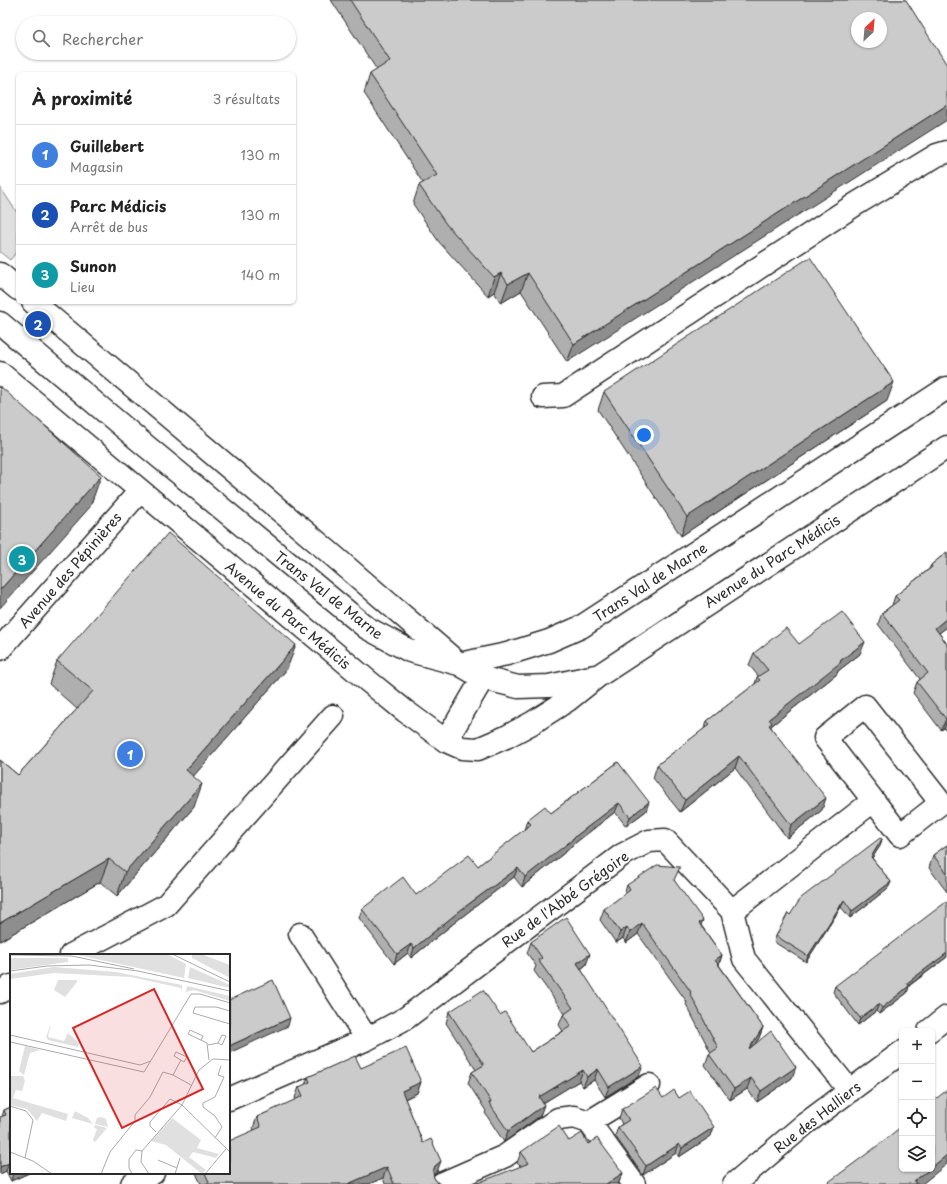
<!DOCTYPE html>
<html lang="fr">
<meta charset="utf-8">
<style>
body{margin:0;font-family:"Playpen Sans",sans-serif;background:#f6f6f6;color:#222}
.controls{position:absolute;right:12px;bottom:12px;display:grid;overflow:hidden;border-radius:6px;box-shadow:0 1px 3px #0004}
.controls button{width:36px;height:36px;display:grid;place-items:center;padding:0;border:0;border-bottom:1px solid #e0e0e0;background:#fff;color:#222;font:20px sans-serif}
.compass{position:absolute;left:851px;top:12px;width:36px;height:36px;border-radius:50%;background:#fff;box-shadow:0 1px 3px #0004;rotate:26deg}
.you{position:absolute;left:644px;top:435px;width:14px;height:14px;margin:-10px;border:3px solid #fff;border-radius:50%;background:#1a73e8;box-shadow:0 0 0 6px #1a73e833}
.badge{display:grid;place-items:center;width:26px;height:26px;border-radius:50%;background:#2563eb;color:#fff;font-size:13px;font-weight:700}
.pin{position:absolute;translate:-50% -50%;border:2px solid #fff;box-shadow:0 1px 4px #0006}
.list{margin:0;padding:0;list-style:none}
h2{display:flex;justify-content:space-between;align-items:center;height:52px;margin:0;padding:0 16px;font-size:17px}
h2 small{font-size:13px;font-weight:400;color:#767676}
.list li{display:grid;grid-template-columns:26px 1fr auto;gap:12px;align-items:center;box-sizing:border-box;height:60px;padding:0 16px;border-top:1px solid #e0e0e0}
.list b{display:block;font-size:15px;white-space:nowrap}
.list p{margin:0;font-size:13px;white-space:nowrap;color:#767676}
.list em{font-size:13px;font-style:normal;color:#767676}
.icon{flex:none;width:22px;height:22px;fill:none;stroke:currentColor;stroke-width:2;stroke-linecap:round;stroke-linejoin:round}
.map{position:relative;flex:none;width:947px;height:1184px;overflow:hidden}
.search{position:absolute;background:#fff;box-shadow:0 1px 3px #0004;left:16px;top:16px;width:280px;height:44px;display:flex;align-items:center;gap:10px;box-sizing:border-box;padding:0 14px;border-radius:22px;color:#767676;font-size:15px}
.panel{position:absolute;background:#fff;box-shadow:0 1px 3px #0004;left:16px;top:72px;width:280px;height:232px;border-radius:6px}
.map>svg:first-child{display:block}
.green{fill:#e0e0e0;stroke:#868686}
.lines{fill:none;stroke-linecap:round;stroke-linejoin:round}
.minor-casing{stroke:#2b2b2b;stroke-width:25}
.minor{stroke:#fff;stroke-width:22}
.wall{fill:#afafaf;stroke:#2b2b2b}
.shaded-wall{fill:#8e8e8e;stroke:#2b2b2b}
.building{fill:#cbcbcb;stroke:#2b2b2b;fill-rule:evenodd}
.labels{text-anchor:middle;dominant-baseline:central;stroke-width:3.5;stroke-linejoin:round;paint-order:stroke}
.street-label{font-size:14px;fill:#2b2b2b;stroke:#fff}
.inset-road{fill:none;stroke:#aaa;stroke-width:1}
.view{fill:#d62828;fill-opacity:0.15;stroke:#d62828;stroke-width:2}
.inset-edge{fill:none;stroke:#2b2b2b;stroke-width:2}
</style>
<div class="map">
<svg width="947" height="1184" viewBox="0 0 947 1184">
<rect width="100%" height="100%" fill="#fff"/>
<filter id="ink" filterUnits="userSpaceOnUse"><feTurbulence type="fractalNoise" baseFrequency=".025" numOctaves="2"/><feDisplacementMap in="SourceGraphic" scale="8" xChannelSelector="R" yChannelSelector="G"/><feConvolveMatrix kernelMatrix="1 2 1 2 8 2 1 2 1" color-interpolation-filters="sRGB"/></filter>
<g filter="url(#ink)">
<path class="green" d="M0,187l18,27v36l-8,10 -10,-8z"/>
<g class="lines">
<g class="minor-casing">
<path id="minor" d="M0,274l18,15
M33,302l296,250 130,112 24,14 35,9 31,-1 46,-10
M0,323l140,118 227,187 43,23 49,13 48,-10 42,-13 32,-14 366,-239
M0,373l368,308 37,30 41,30 16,7 16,1 28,-12 26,-14 36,-23 30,-24 349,-229
M543,397l20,-1 293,-192 81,-49 10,-3
M0,649l140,-158
M865,706l76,97 -41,32 -75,-97z
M446,741l37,-63
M732,911l141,-110
M300,934l67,105
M71,955l95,-50 167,-189
M0,992l11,-6
M929,1031l18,-14
M229,1099l138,-60 39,-21 216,-163 27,-14 16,-1 67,71 12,48 106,132
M589,1122l60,-37
M132,1184l21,-11
M441,1184l64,-28 53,-37 16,-2 15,5 45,62
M734,1184l71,-60 97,-72"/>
</g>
<use href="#minor" class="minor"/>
</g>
<path class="wall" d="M331,0h575l-339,362 -46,-71 -20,12 -7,-11 -6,4 -49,-54 -26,-38 6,-19 4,-2 -59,-90 6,-19 7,-4z
M604,392l283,9 -206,135 -83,-126z
M947,552v75l-8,6 8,11v87l-3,-3 -3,2 -28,-37 4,-11 3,-3 -42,-55 4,-11 10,-8 3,-9 34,-27 2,-4z
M799,644l61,10 -22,17 -1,3 -66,52v1l51,83 -35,28 -52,-70 -55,44 -27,-34 4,-13 47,-36 3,-8 48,-37 2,-7h2l-10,-12 5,-12z
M57,661l230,8 -94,107 1,31 -77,89 -17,-14 -100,59v-181l18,15 59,-66 -28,-25z
M618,762l28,49 -20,15 -11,-14 -45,35 -1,2 -47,38 -8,-10 -55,42 -48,39 -3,-5 -14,11 -35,-46 3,-9 54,-14 62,-29 46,-36 3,-10 24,-7z
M882,839l-2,7 -8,12 19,24 -3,6 -38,30 -9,-11 -35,55 -32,-20 2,-6 14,-21z
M947,845v47l-18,-24 4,-13z
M674,880l27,45 21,30 -3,10 44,62 -4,11 -5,7 38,33 -35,24 -10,-13 -17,11 -25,-35 4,-11 2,-1 -25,-49 1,-2 -49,-68 -12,9 -3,-5 -7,5 -16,-23 4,-11 20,-14 3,-10z
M531,942l55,23 -5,4 58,107 -34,21 -11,-17 -11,7 -4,-6 -36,22 -3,13 -36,26 -19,-29 1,-2 -18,-28 4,-11 4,-2 -30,-47 3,-11 51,3 31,37 32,-21 -4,-6 4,-10 2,-1 -31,-43 2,-5 -9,-13z
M947,957l-38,29 -2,7 -28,21 -3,-3 -18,14 -25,-33 2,-6z
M361,1068l60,14 -4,11 -12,6 18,44 14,29 -4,3 1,3 4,5 2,1h-55l-2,-6 -14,6h-168l-5,-11h33l25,-43 -1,-2 4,-11 39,-17 -1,-2 4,-11 6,-2 3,-8z
M663,1098h16l32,38 -32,21 -3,-4 -33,22 -28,-39 3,-9 4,-3 -3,-6 3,-9z
M11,1107v66h18l-18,8 -5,-10 -6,3v-57h2l2,-7z
M569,1141l19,3 35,29 -5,11 -98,-18 -3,-3 4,-11z"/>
<path class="shaded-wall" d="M947,105v15l-380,242 7,-18z
M501,273l-7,19 -6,4 6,-19z
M528,273l-7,18 -20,12 7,-19z
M894,382l-7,19 -206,135 6,-19z
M101,476l-11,31 -90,101v-18z
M947,618v9l-17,13 5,-12z
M865,642l-5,12 -22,17 -1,3 -66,52 -3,10 1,-17 71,-58z
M296,645l-9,24 -109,125 8,-24z
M947,718v3l-3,7 -3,2 5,-11z
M739,756l-4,12 -55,44 5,-12z
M202,784l-8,23 -77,89 8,-24z
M826,798l-4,12 -35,28 4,-13z
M649,802l-3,9 -20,15 4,-9z
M619,803l-4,9 -45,35 -1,2 -47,38 3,-10 47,-38z
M882,839l-2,7 -11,17 2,-6z
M109,859l-9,23 -100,59v-18z
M518,868l-4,9 -55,42 -48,39 3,-10 48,-39z
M891,882l-3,6 -38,30 2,-7z
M844,900l-3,7 -35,55 2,-6z
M703,920l-4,11v-8z
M642,923l-4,11 -12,9 4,-11z
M627,927l-4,11 -7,5 4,-11z
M411,944l-3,9 -14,11 3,-10z
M947,953v4l-43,32 3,-6z
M590,954l-4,11 -13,9 4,-11z
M722,955l-4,11 -3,-6z
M909,986l-2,7 -28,21 3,-6z
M879,1004l-3,7 -18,14 2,-7z
M290,1018l-2,8 -59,27v-7z
M763,1027l-4,11 -14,22 4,-11z
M643,1066l-4,10 -34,21 4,-10z
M796,1067l-4,11 -35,24 4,-11z
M598,1069l-4,11 -11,7 4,-10z
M583,1070l-4,11 -44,27 4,-11z
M751,1078l-4,11 -17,11 4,-11z
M421,1082l-4,11 -19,9 4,-11z
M544,1105l-4,11 -36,26 4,-11z
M714,1127l-3,9 -32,21 3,-9z
M679,1144l-3,9 -33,22 3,-9z
M947,1155v9l-25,20h-9l1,-3 16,-12h2v-2z
M441,1161l-4,11 -6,5 4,-11z
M9,1163l-3,8 -6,3v-7z
M387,1167l-4,11 -14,6h-21z
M13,1173h16l-18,8z
M623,1173l-5,11h-12z"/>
<path class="building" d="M350,0h556l41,65v40l-373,239 -46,-71 -20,11 -7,-11 -7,4 -48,-53 -27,-39 18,-10 -67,-101 20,-13zM857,18h24v24h-24z
M810,257l84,125 -207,135 -83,-125z
M0,386l101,90 -101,114z
M168,533l128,112 -110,125 16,14 -77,88 -16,-13 -109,64v-163l18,15 75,-84 -36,-30z
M947,552v66l-12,10 12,16v74l-1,1 -29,-37 11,-9 -46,-60 17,-13 -4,-4 37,-29 -1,-2z
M842,612l23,30 -25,19 1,1 -72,57 3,4 -3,2 57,73 -35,27 -52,-69 -54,44 -28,-35 53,-41 -3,-3 53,-41 -3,-3 11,-7 -14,-17 32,-25 13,16z
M618,762l31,40 -19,15 -11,-14 -47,36v1l-47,37 -7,-9 -56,41 -48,39 -3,-4 -14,10 -35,-45 41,-32 13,18 53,-40 9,11 53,-42 -4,-4 18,-14 6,7z
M880,838l2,1 -11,18 20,25 -39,29 -8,-11 -36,56 -32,-20 12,-23 2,2 11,-17z
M947,845v28l-14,-18z
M657,865l23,2 -6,13 29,40 -4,3 23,32 -7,5 48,67 -14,22 22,-18 25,36 -35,24 -10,-13 -17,11 -25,-35 9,-6 -28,-55 1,-1 -49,-69 -12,9 -3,-5 -7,5 -16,-23 26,-19 -3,-5z
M946,902l1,2v49l-40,30 2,3 -27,22 -3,-4 -19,14 -25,-32z
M566,917l24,37 -13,9 66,103 -34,21 -11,-18 -11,8 -4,-7 -44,27 5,8 -36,26 -19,-28 2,-1 -19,-30 12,-7 -35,-53 34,-22 17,25 5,-3 26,40 40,-26 -8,-11 10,-7 -35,-48 4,-2 -11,-16z
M273,980l17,38 -61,28v-46z
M406,1048l15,34 -19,9 21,52 8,-4 10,22 -6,5 -2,6 1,6 4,5 2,1h-46l-7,-17 -39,17h-142l3,-2 -4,-9h24v-32l32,-14 -4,-10 46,-21 -4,-9 11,-5 -2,-5 47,-21 6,12z
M656,1088l7,10 11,-8 5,8 11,-7 24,36 -32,21 -3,-4 -33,22 -28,-39 11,-7 -7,-11z
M947,1090v65l-15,12v-65z
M11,1107v60l-2,-4 -9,4v-50l6,-2 -2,-5z
M559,1126l10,15 13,-8 6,11 9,-6 26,35 -17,11h-131l54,-21 -8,-11z
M902,1126v43h28l-16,12 2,3h-90l46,-34z"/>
</g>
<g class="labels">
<g class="street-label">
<text transform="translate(772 561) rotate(-33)">Avenue du Parc Médicis</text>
<text transform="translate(70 570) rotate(-49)">Avenue des Pépinières</text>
<text transform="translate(650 582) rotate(-33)">Trans Val de Marne</text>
<text transform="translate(329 595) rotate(38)">Trans Val de Marne</text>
<text transform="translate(288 615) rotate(40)">Avenue du Parc Médicis</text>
<text transform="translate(565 899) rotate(-36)">Rue de l'Abbé Grégoire</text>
<text transform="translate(817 1117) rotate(-38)">Rue des Halliers</text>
</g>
</g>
<g transform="translate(10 954)">
<rect width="220" height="220" fill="#fff"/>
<path d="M63,0h94l19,10 -2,14zM182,0h9l29,11v13l-38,-20zM0,4h58v4l-58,8zM44,13l62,5 66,13v6l-1,-3 -50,-11 -77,-4 -44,6v-5zM180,13l40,18v3l-42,-10zM48,26h19v2l-12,15 -11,-7zM177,32l43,10v5l-36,-11 -8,2zM41,69l-3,14 16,4 4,-8 11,10 -1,4 -30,-7 -2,-3zM15,92l15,4 -10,3 -6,22 -5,-4zM0,122h13l2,5 -3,10 -6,-1 -3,8 55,16 -2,7 -24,-8 -5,8 -10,-12 -17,-4zM65,157l13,7 5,6 -21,-6zM91,163l5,2 2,8 -13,-3 2,-6zM162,164l29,22 -4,8 22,6 -3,4 -23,-6 -4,5 17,13 -4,4 -36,-29 -15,-4zM85,171l12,3 -12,14 -2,-2 4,-11 -3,-1z" fill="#e0e0e0"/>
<path class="inset-road" d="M162,0l58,28M0,1l62,1 62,13M0,17l37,-5 42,-1 49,6 92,20M220,57l-14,-4h-21l-2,6 37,11M0,81l130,30 11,-4M191,86l2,-4 -13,-6 -2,4 19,9 2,17M0,88l134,30 47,-78h9l30,9M198,91l10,-2 4,-8 4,1 -4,9 -4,-2M166,98l11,5 -3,5 -10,-6zM211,112l-3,9 6,2M163,121l8,-15M0,152l16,5 7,9 -8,38M146,178l-6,-6v-4l20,-23 12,6 48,47M205,184l7,-11 -7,-11 -12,-9v-4l12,-6 9,-20M0,198l23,9 19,13M148,206l19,8M91,220l9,-22 25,-31v-6l15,-18 13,-25 10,3 18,10M122,220l-3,-6v-9l7,-9 6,1M139,220l-8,-12 1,-11 40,-46 17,-35 14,-11 17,1M165,220l5,-16M195,220l21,-25"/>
<path class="view" d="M144,35l49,100 -81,39 -49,-100z"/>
<rect width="220" height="220" class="inset-edge"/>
</g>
</svg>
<div class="controls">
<button>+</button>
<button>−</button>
<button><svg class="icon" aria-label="locate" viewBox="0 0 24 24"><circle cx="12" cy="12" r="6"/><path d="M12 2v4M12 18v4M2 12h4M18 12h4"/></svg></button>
<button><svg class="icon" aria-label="layers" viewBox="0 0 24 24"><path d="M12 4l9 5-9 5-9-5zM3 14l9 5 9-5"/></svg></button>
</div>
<svg class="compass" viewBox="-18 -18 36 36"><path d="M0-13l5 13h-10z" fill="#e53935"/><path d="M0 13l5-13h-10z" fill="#767676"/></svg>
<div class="you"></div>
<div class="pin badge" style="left:130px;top:754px;background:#3f7fe0">1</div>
<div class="pin badge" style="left:38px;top:324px;background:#1a4fb4">2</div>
<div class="pin badge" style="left:22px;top:559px;background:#0f9aa8">3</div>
<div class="search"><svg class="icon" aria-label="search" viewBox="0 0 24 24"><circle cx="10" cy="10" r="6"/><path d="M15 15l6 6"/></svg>Rechercher</div>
<section class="panel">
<h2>À proximité<small>3 résultats</small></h2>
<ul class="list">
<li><span class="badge" style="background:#3f7fe0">1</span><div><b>Guillebert</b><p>Magasin</p></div><em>130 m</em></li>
<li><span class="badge" style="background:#1a4fb4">2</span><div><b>Parc Médicis</b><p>Arrêt de bus</p></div><em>130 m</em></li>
<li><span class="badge" style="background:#0f9aa8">3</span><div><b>Sunon</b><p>Lieu</p></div><em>140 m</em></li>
</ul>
</section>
</div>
